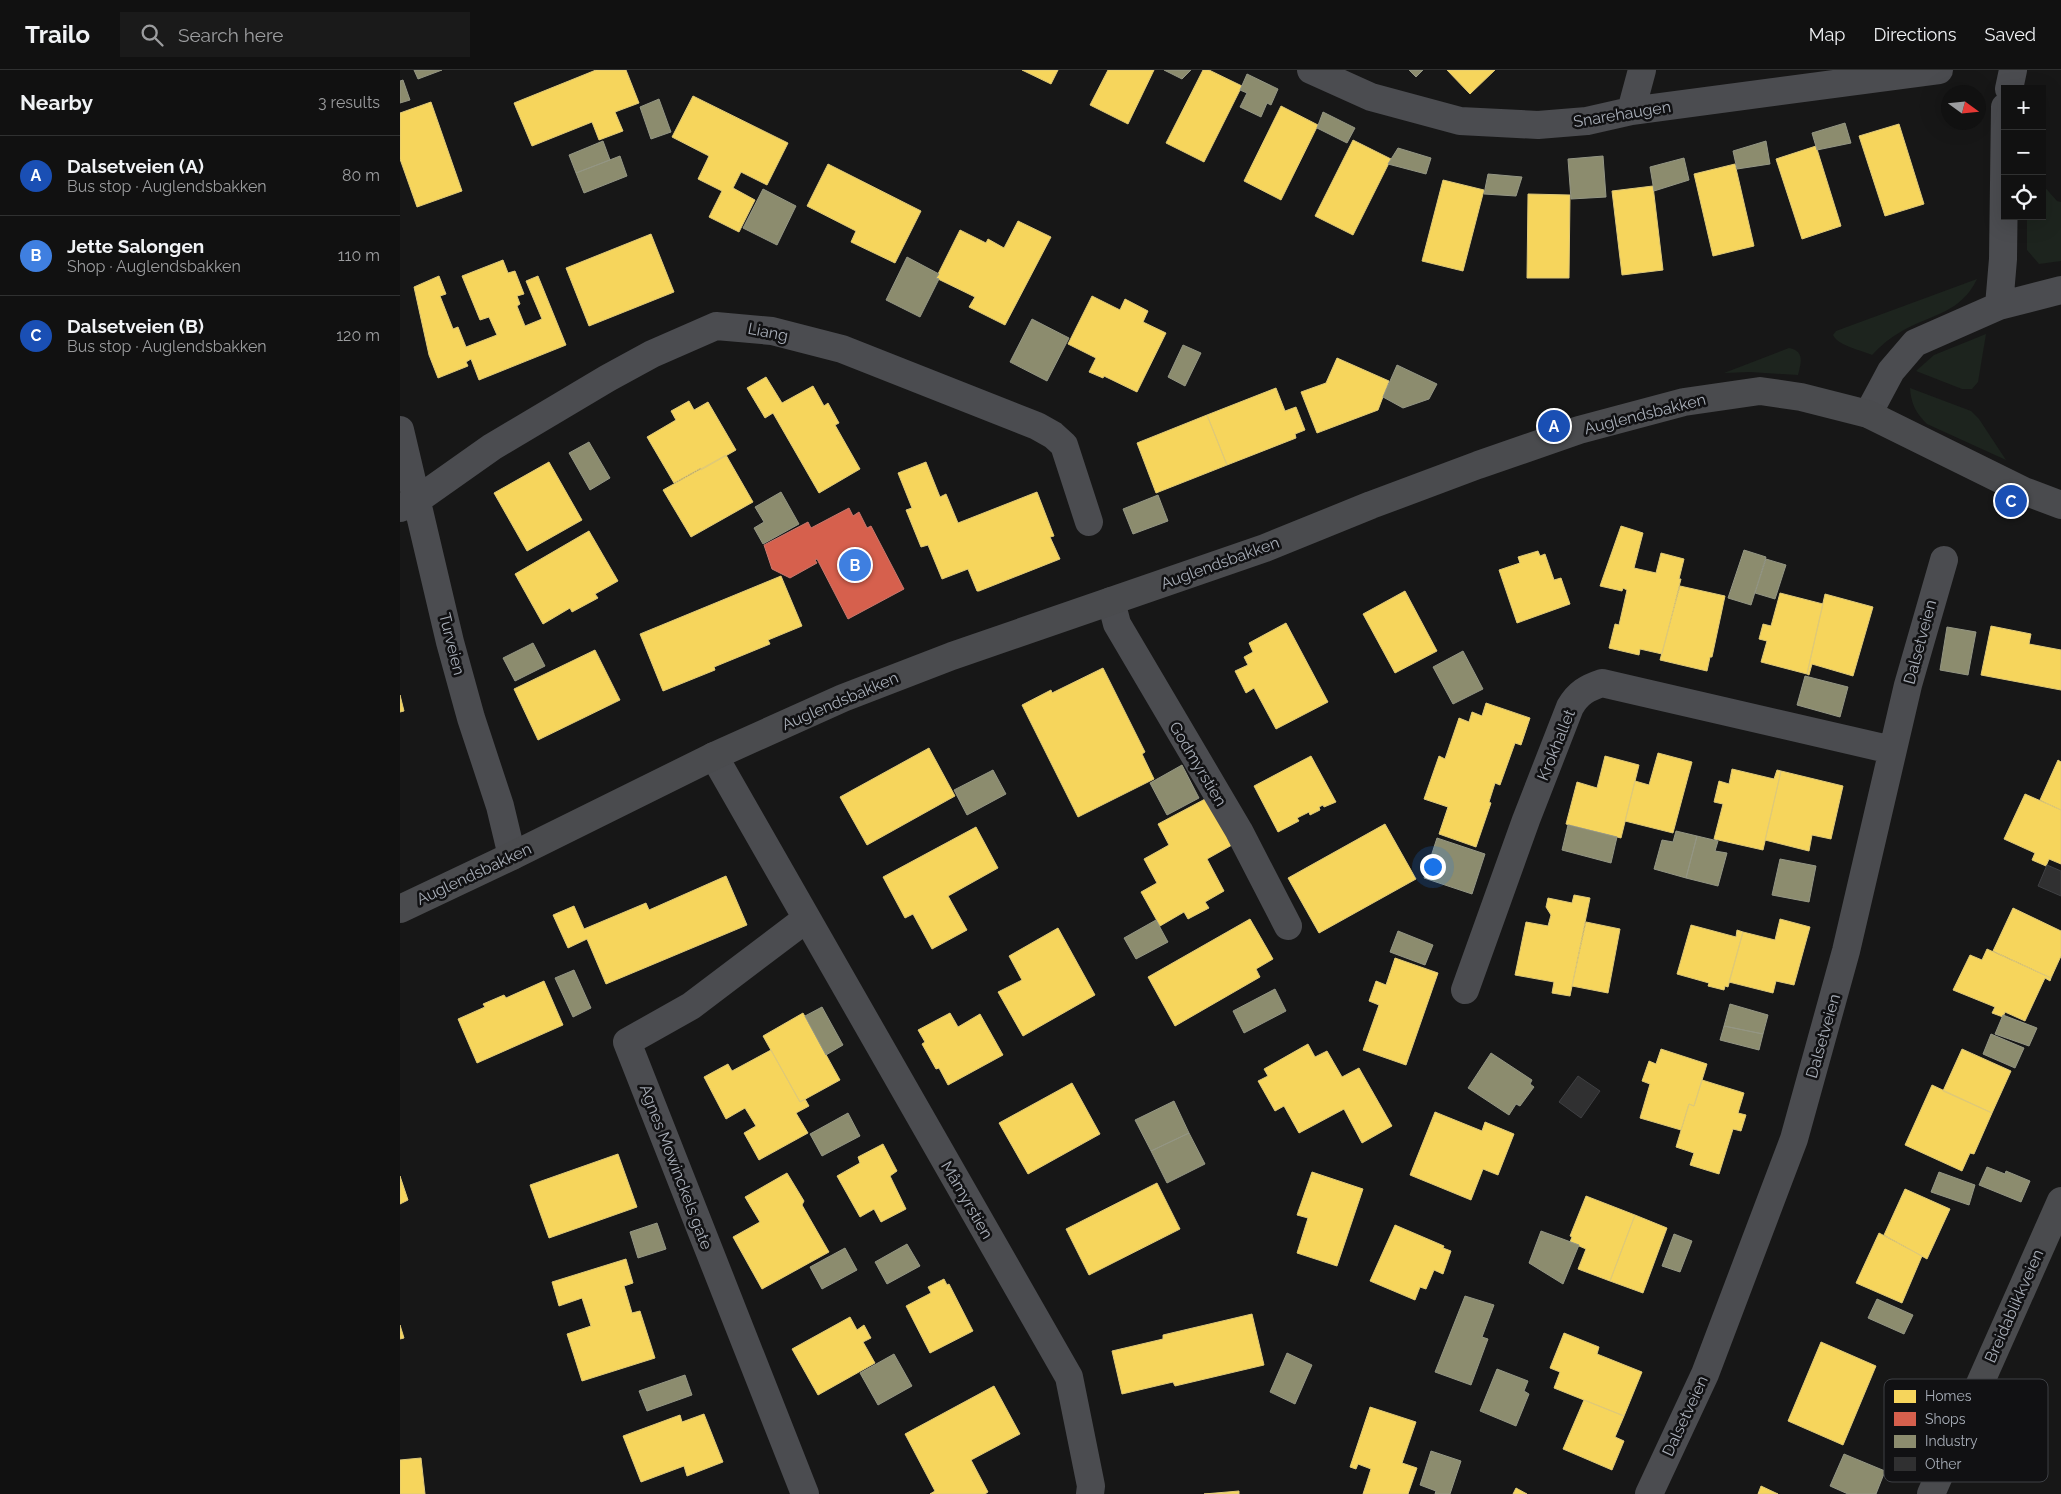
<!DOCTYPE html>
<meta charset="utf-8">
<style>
body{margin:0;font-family:Raleway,sans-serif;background:#1a1a1a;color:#f1f3f6}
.controls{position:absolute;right:15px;top:15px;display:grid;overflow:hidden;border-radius:0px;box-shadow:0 5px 20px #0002}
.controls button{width:45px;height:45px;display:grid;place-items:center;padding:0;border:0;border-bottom:1px solid #303131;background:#111;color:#f1f3f6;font:25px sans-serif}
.compass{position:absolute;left:1541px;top:15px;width:45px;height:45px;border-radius:50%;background:#111;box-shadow:0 5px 20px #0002;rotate:105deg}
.you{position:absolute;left:1032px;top:796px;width:18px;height:18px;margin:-12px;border:4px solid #fff;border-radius:50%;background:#1a73e8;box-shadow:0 0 0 8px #1a73e833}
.badge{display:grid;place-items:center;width:32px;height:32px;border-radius:50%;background:#757980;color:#fff;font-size:16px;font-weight:700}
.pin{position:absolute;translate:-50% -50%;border:2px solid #fff;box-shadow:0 1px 5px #0006}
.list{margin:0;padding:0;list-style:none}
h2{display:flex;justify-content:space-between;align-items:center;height:65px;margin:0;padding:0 20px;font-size:21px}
h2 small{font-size:16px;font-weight:400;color:#9c9d9f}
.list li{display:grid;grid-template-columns:32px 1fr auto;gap:15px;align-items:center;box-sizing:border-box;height:80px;padding:0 20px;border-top:1px solid #303131}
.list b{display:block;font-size:19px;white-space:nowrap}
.list p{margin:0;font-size:16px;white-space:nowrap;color:#9c9d9f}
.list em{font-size:16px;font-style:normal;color:#9c9d9f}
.icon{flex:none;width:28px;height:28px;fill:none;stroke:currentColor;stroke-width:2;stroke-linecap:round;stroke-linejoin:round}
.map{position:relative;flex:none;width:1661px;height:1424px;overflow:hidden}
header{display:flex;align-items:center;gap:30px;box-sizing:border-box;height:70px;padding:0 25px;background:#111;border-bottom:1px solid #303131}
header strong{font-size:24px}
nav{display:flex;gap:28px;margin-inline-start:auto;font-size:18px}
.search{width:350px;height:45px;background:#1a1a1a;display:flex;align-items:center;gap:12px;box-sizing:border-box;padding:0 18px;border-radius:0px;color:#9c9d9f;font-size:19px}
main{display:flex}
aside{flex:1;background:#111}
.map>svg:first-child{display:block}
.green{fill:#1d241e}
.homes{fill:#f6d55c;stroke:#dfc978}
.shops{fill:#d6604d;stroke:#c8776d}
.industry{fill:#8c8c6e;stroke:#949684}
.building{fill:#303031;stroke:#3f4043}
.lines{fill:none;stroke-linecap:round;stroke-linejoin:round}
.street{stroke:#4b4c50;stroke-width:28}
.secondary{stroke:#4a4b4e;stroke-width:28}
.labels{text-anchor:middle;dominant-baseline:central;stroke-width:5;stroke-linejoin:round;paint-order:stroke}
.street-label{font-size:16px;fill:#a8aeb8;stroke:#111113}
.key{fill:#111113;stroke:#3e4045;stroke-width:1}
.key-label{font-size:14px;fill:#a8aeb8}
</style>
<header>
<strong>Trailo</strong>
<div class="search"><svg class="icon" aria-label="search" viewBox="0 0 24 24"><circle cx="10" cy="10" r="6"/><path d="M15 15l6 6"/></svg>Search here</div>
<nav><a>Map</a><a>Directions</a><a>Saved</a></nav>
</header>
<main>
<aside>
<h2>Nearby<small>3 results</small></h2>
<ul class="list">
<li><span class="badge" style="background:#1a4fb4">A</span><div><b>Dalsetveien (A)</b><p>Bus stop · Auglendsbakken</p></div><em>80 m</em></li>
<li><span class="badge" style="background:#3f7fe0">B</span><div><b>Jette Salongen</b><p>Shop · Auglendsbakken</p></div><em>110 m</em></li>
<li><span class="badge" style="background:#1a4fb4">C</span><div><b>Dalsetveien (B)</b><p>Bus stop · Auglendsbakken</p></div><em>120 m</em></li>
</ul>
</aside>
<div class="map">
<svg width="1661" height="1424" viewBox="0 0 1661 1424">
<rect width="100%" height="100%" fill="#171717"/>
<path class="green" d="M1642,114l15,17 4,1v59l-22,3 -12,-14v-34h15z
M1577,209c-16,34 -45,35 -75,52 -11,6 -21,14 -30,24 -11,-5 -34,-9 -39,-20l3,-4z
M1586,264l-8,48 -6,7h-10l-46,-18 18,-16z
M1389,278c16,3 12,15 9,27l-48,-3 -26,1z
M1510,318l61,23 8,8 27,41 -79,-36c-11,-11 -16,-20 -17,-36z"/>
<path class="homes" d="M196,0h30l13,33 -24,9 8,19 -24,9 -7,-18 -60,24 -18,-43z
M622,0h36l-7,14z
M708,0h46l-26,54 -38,-19z
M803,0h6l33,16 -38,76 -38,-19z
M1047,0h48l-25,24z
M293,26l95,47 -21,42 -26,-13 -8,16 22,12 -16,32 -30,-15 13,-26 -24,-12 11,-23 -37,-19z
M31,32l31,89 -45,16 -17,-48v-46z
M881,36l37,19 -37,75 -37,-19z
M1499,54l25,80 -39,12 -26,-80z
M953,70l38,19 -38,76 -38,-19z
M1416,76l25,80 -39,13 -26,-80z
M428,94l93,47 -26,52 -44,-21 5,-11 -49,-25z
M1335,94l19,82 -41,10 -19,-82z
M1043,110l41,10 -21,81 -41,-10z
M1253,116l10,84 -41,5 -10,-84z
M1128,124l42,1 -1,83h-42z
M618,151l33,16 -46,88 -36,-18 6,-10 -39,-19 24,-48 26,13 2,-4 16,9z
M251,164l23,58 -85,34 -23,-58z
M103,190l5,13 7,-2 9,23 -7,2 3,8 -3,2 8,20 17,-7 -16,-38 12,-5 28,69 -87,35 -8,-21 -5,3 2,4 -30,12 -9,-23 -15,-68 25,-11 7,18 -6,2 13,33 5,-2 8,20 31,-12 -8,-18 -9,3 -18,-44z
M692,226l28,14 5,-11 23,12 -5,11 23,11 -29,59 -33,-16 -1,2 -14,-6 7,-14 -28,-14z
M937,288l52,23 -11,29 -61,23 -16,-41 25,-9z
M366,307l16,26 31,-17 11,20 4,-3 11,20 -4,2 25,44 -41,24 -46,-80 -8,5 -18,-30z
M876,318l9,23 11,-4 9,23 -10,4 1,4 -69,27 -20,-50z
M289,331l5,9 14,-8 28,48 -35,20v-2l-27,15 -27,-46 29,-17 -5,-9z
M807,345l20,50 -71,28 -19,-50z
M326,385l27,47 -62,35 -28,-47z
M149,392l33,58 -55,31 -33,-58z
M526,392l14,35 6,-3 12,29 79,-31 17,44 -4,1 10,22 -81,32h-2l-9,-22 -26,10 -14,-34 -7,2 -15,-37 6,-2 -14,-35z
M1221,456l22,7 -9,35 22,5 5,-20 23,6 -5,20h2l-19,75 -22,-5 -1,6 -30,-7 6,-24 4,1 8,-35 -4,-2 -1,3 -22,-5z
M189,461l29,50 -23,13 3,4 -26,14 -2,-4 -27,16 -28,-50z
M1138,481l2,5 5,-2 9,26 7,-2 9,26 -53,19 -18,-53 21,-7 -2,-6z
M381,506l21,50 -34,14 2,4 -56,23 1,3 -52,21 -23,-57z
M1280,516l45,10 -13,61h-2l-3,14 -47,-11z
M1005,521l32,60 -42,22 -32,-59z
M1380,523l43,11 -16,70 -46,-12 6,-21 -8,-2 4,-15 8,2z
M1425,524l48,13 -20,69 -41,-12 -3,11 -2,-1z
M886,553l42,79 -52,27 -22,-41 -8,5 -11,-22 13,-6 -4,-8 9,-5 -4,-9z
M1591,556l40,8 -2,10 32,6v40l-80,-15z
M195,580l25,50 -82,40 -24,-51z
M703,598l42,84 -3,2 12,25 -76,38 -56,-112 29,-15 1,3z
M0,625l4,16 -4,1z
M1086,633l44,15 -9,27 -6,-2 -15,42 -5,-2 -6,19 2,1 -15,44 -37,-13 9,-27 -24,-8 15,-43 6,3 14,-41 10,4 3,-10 10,4z
M529,678l26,48 -88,49 -27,-48z
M1258,683l34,9 -19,71 -48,-12 10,-40 14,4z
M911,686l25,46 -12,5 -1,-2 -4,2 1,3 -10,5 -1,-3 -12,6 2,3 -21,11 -24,-46z
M1205,686l34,9 -18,73 -55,-14 11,-42 20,6z
M1658,690l3,2v48l-21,-10z
M1332,699l42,10 3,-9 4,1 -18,79 -49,-11 9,-35 -9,-2 5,-21 10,3z
M1381,701l62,15 -12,53 -19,-4 -3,16 -44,-11z
M1625,724l36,16v54l-12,-5 -3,7 -14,-6 3,-7 -31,-14z
M807,728l25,47 -25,14 17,32 -19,11 4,6 -21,11 -4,-7 -24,14 -19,-34 16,-9 -13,-24 25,-14 -11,-21z
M985,754l31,55 -97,54 -31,-55z
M576,757l22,41 -50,28 19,34 -35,19 -19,-35 -8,4 -22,-41z
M326,806l21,49 -141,59 -19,-45 -19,9 -15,-33 21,-9 10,23 62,-26 3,7z
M1174,825l16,3 -20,98 -18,-3 2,-11 -39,-7 11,-53 22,4 3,-11 -5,-8 2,-9 24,5z
M1613,838l48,23v25l-10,22 -58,-27z
M850,849l23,40 -17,10 4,8 -85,49 -27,-49z
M1380,849l30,8 -16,58 -18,-4 -3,12 -44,-11 14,-50 32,8z
M1186,852l34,7 -12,64 -36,-7z
M1291,855l45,12 1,-7 6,2 -15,55 -3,-1 -1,4 -16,-4 1,-3 -32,-9z
M658,858l37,67 -72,41 -25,-44 24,-12 -13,-24z
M1587,879l64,29 -1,3 -5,-3 -20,43 -20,-9 -2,5 -11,-4 3,-6 -42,-17 17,-35 12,5z
M995,888l43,15 -32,92 -43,-15 16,-45 -10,-4 7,-20 10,4z
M144,911l19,44 -86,38 -19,-44 27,-12 -2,-3 21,-9 2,3z
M403,943l37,67 -40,22 -37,-66z
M550,943l8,14 22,-13 23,41 -55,30 -9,-17 -3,1 -14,-25 3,-2 -7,-12z
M908,974l7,13 12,-6 15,26 17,-9 33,58 -30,17 -18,-34 -45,24 -15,-27 -9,5 -17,-30 10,-5 -4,-7z
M1261,979l46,15 -13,42 -5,-2 -8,26 -41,-12 10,-34 -8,-3 7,-20 7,3z
M1562,979l49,22 -19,42 -49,-22z
M371,980l29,52 5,-3 4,7 -13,7 12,20 -49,27 -15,-27 12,-7 -11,-18 -19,11 -22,-42 24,-13 4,7z
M1302,1010l42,13 -6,20 8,2 -5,16 -8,-2 -14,45 -29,-9 4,-12 -18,-6 13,-43 5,2z
M672,1013l28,51 -72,40 -29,-51z
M1532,1015l60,28 -18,41 -4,-1 -8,18 -57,-26z
M1035,1042l47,19 3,-9 29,12 -16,41 -15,-6 -12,31 -61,-25z
M483,1074l14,27 -7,5 16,33 -25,13 -7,-13 -14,8 -23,-41 23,-13 -2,-6z
M218,1084l19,53 -88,31 -19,-53z
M912,1102l51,17 -26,77 -40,-13 11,-35 -11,-3z
M387,1103l17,28 -2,4 27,47 -67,37 -29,-52 27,-15 -15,-25z
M0,1106l8,24 -8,4z
M757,1113l23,46 -91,46 -23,-46z
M1505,1119l45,20 -23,50 -43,-24z
M1186,1126l49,19 -25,66 -32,-12 8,-20 -16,-7 2,-5 -2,-1z
M1235,1145l32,13 -24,65 -33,-12z
M995,1155l49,21 -1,2 8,3 -8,23 -9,-4 -8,19 -6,-2 -5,13 -45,-19z
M1479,1163l43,23 -20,47 -46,-20z
M226,1189l7,24 -9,3 8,27 8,-2 15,47 -73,23 -15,-47 24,-8 -9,-28 -23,8 -7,-24z
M544,1209l3,6 2,-1 24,47 -43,22 -24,-47 25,-13 -3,-6z
M852,1244l12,51 -89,21 -2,-4 -51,12 -10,-43 51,-12v-4z
M450,1247l7,13 7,-5 7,13 -8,4 12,21 -57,32 -26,-46z
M0,1255l4,13 -4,1z
M1164,1263l35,14 -2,7 45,18 -18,44 -70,-28 6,-16 -10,-4z
M1421,1272l55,24 -33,79 -55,-24z
M594,1316l26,48 -49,26 17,32 -3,2h-55l5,-3 -30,-57z
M1184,1330l40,16 -9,21 9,4 -12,29 -49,-21z
M970,1337l46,15 -14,41 15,5 -9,26h-45l8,-25 -13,-5 -2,5 -6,-2z
M304,1344l19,48 -36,14 -3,-10 -43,16 -18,-46 57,-21 2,7z
M21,1388l4,36h-25v-34z
M1361,1416l17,8h-20z
M1116,1418l11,6h-14z
M839,1421v3h-35z"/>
<path class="shops" d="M449,438l4,8 6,-4 8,16 4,-2 33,63 -56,30 -31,-60 -2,1 2,3 -27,15 -18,-9 -8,-24 44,-23 3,6z"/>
<path class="industry" d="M14,0h28l-24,9z
M764,0h27l-9,9z
M1009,0h14l-7,7z
M847,4l31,15 -7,16 -4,-2 -6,14 -21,-10 7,-14 -7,-3z
M3,10l7,20 -10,3v-22z
M259,29l12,33 -20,7 -11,-32z
M923,42l32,16 -8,15 -30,-15z
M1445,53l6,20 -34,7 -5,-17z
M203,71l7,19 -34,13 -7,-18z
M1366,71l4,23 -33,5 -4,-18z
M998,78l33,10 -5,16 -38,-10z
M220,86l7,20 -43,17 -8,-20z
M1203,86l3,41 -35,2 -3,-40z
M1284,88l5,22 -35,11 -4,-24z
M1088,104l34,3 -6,19 -32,-2z
M363,119l33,17 -19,39 -34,-17z
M507,187l32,17 -3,4 3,1 -19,38 -34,-17z
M632,249l37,19 -22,43 -37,-19z
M783,275l18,8 -16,33 -17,-9z
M997,295l40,19 -8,15 -26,9 -20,-11z
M189,372l21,36 -20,12 -21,-37z
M381,422l18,32 -36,20 -9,-16 10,-6 -9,-15z
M758,425l10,26 -35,13 -10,-25z
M1344,480l22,7 -15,48 -23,-7z
M1366,489l20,6 -11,34 -20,-6z
M1547,557l29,5 -8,43 -28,-5z
M133,573l12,23 -30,15 -12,-23z
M1063,581l20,38 -30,15 -20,-37z
M1405,606l43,11 -8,30 -43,-12z
M782,695l17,33 -32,17 -17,-32z
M593,700l13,24 -39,21 -13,-25z
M1168,755l49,12 -6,26 -49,-13z
M1276,761l21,5 -11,42 -32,-9 8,-29 11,2z
M1297,766l21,5 -3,10 12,2 -9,33 -32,-8z
M1037,768l48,16 -13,40 -48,-16z
M1380,789l36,7 -7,36 -37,-7z
M756,850l12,22 -32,17 -12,-21z
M998,861l35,14 -8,20 -35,-13z
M174,900l17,38 -18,9 -18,-39z
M875,919l11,22 -42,22 -11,-22z
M1330,934l38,11 -5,19 -39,-8z
M422,937l21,38 -17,10 -21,-39z
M1603,945l34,13 -8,18 -34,-12z
M1324,956l39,8 -4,16 -39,-10z
M1591,964l33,14 -9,20 -32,-14z
M1091,983l41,27 -2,4 4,3 -14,19 -4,-2 -7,11 -41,-27z
M774,1031l15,32 -38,18 -16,-31z
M448,1043l12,23 -38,20 -12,-22z
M789,1063l16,31 -38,19 -16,-32z
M1587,1097l18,7 1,-3 24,10 -9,21 -42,-17z
M1539,1102l36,13 -6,20 -38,-13z
M257,1153l9,26 -28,9 -8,-26z
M1141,1161l38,14 -16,39 -34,-21z
M1274,1164l18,7 -12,31 -18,-6z
M507,1174l13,22 -33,18 -12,-22z
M445,1178l12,22 -35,19 -12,-22z
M1065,1226l29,9 -12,32 6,2 -17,46 -36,-13z
M1477,1229l36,16 -9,19 -36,-16z
M887,1283l25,12 -17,39 -25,-12z
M494,1284l18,32 -34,19 -18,-32z
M1097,1299l31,12 -4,10 5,3 -13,32 -36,-15z
M285,1305l7,20 -45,16 -8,-20z
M1031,1381l30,10 -11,33h-15l1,-3 -16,-6z
M1444,1384l41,17 -9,23h-28l-18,-8z"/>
<path class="building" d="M1647,795l14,6v25l-23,-10z
M1178,1006l22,15 -19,27 -22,-16z"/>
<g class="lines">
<path class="street" d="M911,0l60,27 89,24 78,4 49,-4 44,-10 308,-41
M1609,19l4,-19
M1231,41l11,-41
M1599,236l62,-16
M1468,344l23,-43 24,-28 84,-37 4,-47 2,-152
M0,360l50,212 21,76 29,88 12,50
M0,438l17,-8 75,-53 116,-69 44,-24 64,-28 56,5 70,18 195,77 16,9 11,10 25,77
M711,531l6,23 122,207 49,95
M314,686l355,621 22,109 -1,8
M1065,920l61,-170 44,-113c8,-14 17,-19 32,-24l290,67
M405,1424l-178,-452 64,-36 115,-87
M1249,1424l56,-120 89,-235 52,-188 62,-266 36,-125"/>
<path class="secondary" d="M0,839l112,-53 202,-100 129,-58 109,-42 313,-108 106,-43 107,-40 101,-35 105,-28 76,-11 41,6 67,17 156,77 37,14
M1531,1424l130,-293"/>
</g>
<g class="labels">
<g class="street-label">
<text transform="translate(1222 44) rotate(-9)">Snarehaugen</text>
<text transform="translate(368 262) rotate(11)">Liang</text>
<text transform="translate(1245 344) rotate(-14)">Auglendsbakken</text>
<text transform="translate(820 493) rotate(-20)">Auglendsbakken</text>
<text transform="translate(1520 572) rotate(-75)">Dalsetveien</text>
<text transform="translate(52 574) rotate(76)">Turveien</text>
<text transform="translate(440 631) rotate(-23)">Auglendsbakken</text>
<text transform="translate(1156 675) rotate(-68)">Krokhallet</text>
<text transform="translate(798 694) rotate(59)">Godmyrstien</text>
<text transform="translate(74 804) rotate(-25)">Auglendsbakken</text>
<text transform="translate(1423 966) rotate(-74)">Dalsetveien</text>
<text transform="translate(276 1097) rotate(69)">Agnes Mowinckels gate</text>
<text transform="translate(567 1130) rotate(60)">Måmyrstien</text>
<text transform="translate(1614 1236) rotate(-66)">Breidablikkveien</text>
<text transform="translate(1285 1346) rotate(-65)">Dalsetveien</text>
</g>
</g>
<rect x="1484" y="1309" width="164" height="103" rx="8" class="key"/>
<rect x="1494" y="1320" width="22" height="13" fill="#f6d55c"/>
<rect x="1494" y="1342" width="22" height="14" fill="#d6604d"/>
<rect x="1494" y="1365" width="22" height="13" fill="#8c8c6e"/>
<rect x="1494" y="1387" width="22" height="14" fill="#303031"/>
<g class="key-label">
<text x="1525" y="1331">Homes</text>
<text x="1525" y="1354">Shops</text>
<text x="1525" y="1376">Industry</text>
<text x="1525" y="1399">Other</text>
</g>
</svg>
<div class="controls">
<button>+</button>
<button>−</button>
<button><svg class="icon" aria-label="locate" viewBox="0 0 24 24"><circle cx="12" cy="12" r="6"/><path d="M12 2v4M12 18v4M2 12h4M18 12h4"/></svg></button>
</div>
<svg class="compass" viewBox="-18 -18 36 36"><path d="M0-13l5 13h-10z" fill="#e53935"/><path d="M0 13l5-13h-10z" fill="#9c9d9f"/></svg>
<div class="you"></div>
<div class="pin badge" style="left:1154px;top:356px;background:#1a4fb4">A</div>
<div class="pin badge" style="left:455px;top:495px;background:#3f7fe0">B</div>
<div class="pin badge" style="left:1611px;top:431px;background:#1a4fb4">C</div>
</div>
</main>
